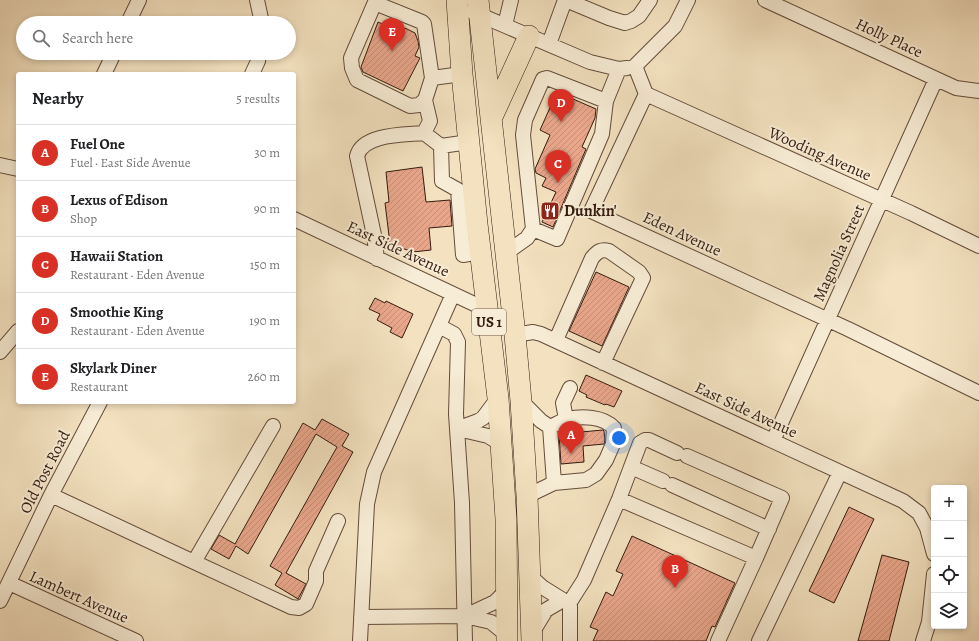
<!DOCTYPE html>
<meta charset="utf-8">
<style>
body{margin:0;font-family:Alegreya,serif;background:#f2f2f2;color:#202124}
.controls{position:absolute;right:12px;bottom:12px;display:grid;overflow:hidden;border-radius:4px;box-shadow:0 2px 6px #0003}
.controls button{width:36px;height:36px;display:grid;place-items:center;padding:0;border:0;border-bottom:1px solid #e0e0e0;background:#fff;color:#202124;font:20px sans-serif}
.you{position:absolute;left:619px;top:438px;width:14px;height:14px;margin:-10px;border:3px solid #fff;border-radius:50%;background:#1a73e8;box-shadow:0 0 0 6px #1a73e833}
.badge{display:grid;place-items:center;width:26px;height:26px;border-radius:50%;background:#d93025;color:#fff;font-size:13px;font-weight:700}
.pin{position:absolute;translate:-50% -33px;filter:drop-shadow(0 1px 2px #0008)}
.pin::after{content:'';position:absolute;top:21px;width:14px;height:12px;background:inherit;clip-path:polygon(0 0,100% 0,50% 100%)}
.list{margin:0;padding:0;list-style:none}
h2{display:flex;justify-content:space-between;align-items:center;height:52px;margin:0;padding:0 16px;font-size:17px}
h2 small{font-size:13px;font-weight:400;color:#757577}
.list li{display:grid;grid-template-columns:26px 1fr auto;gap:12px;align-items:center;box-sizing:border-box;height:56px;padding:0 16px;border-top:1px solid #e0e0e0}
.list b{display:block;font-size:15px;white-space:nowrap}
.list p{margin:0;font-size:13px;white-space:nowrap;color:#757577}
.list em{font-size:13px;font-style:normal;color:#757577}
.icon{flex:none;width:22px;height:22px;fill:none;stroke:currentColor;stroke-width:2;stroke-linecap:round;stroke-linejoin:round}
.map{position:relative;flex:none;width:979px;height:641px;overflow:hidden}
.search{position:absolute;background:#fff;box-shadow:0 2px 6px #0003;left:16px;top:16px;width:280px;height:44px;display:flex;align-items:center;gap:10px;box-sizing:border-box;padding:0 14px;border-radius:22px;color:#757577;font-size:15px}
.panel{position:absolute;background:#fff;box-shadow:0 2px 6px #0003;left:16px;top:72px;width:280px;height:332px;border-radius:4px}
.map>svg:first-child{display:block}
.building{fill:url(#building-hatch);stroke:#341b0f}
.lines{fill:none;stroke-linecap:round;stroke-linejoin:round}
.minor-casing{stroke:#644c3b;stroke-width:16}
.highway-casing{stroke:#341b0f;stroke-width:22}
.minor{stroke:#f7ecd5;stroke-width:14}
.highway{stroke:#f3e1bf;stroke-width:21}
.labels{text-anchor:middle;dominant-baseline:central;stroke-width:4;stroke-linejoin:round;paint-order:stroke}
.shield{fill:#f7ecd5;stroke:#6e5a4a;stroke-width:1}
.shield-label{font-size:15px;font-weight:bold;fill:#341b0f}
.street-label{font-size:16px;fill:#341b0f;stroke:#f7ecd5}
.poi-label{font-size:16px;font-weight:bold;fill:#341b0f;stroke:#f7ecd5;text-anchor:start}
</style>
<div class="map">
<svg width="979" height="641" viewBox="0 0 979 641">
<defs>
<pattern id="building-hatch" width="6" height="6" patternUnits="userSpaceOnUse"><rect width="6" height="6" fill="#e9a68b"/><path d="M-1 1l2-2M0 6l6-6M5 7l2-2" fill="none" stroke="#c88e77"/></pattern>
</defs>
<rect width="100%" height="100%" fill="#f3e1bf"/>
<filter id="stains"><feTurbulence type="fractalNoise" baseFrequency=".005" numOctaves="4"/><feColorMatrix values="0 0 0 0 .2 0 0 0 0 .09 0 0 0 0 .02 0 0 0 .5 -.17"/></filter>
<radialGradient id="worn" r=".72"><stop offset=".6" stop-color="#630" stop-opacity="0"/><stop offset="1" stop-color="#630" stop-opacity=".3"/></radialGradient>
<path class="building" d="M378,22l24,11 3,-5 10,5 3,8 1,6 -4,9 5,2 -17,33 -40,-19 -2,-5z
M557,92l39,17 -1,9 -13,29 4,2 -33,78 -11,-5 14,-30 -14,-6 4,-8 -10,-5 -1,-4 15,-34 -10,-5z
M422,167l4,35 24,-2 2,26 -23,2 2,22 -18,2 -23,-8 -5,-41 4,-1 -3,-30z
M596,272l33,15 -27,59 -33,-15z
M375,298l10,5 1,-2 27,13 -11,24 -12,-6 2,-4 -15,-8 3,-6 -11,-5z
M586,375l36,16 -8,16 -8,-3 -1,1 -19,-8 1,-2 -8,-4z
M322,419l27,15 -7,12 11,6 -67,121 20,11 -8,15 -23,-14 7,-12 -12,-7 67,-119 -21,-13 -68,120 -12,-8 -7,13 -18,-10 8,-14 16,9 68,-121 12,7z
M603,430l1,1 1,9 -1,4 -21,2 1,16 -23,2 -2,-30z
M849,507l25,12 -40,84 -25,-12z
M632,536l103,47 -20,44 -3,-1 -6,15h-113l5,-11 -8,-3 16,-35 7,4 10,-22 -7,-3z
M882,555l27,7 -20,79h-31z"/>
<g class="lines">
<g class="minor-casing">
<path id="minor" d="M257,0l5,23
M566,0l43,18 16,5 6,-2 8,-5 11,-16
M688,0l-13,26 -40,40 11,28 -55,117 257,118 131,64
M765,0l191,88 23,3
M375,3l47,19 2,2 8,54 -7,22 -6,5 -9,1 -53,-26 -5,-12 -1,-10 25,-58
M473,12l117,50 29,7 8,-1
M128,23l11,-23
M505,25l6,-25
M549,44l16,-44
M104,74l10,-21
M252,74l6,-13 1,-8
M432,78l30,-4
M646,94l265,119 68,33
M424,133l17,13 1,35 16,9 5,65 17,-3
M441,146l28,-4
M0,165l18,4
M294,219l193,91
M533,229l24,10 45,-105 4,-33
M506,253l21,-15 6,-9 -10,-94 2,-15 18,-41 4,-1 59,23 13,-32
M377,259l-3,-24 -17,-79c6,-23 49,-21 67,-23l6,-12 -5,-21
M439,326l15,8 4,8 -2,72 6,89 3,138
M515,335l18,-3 8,2 362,167 16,12 8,15 7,26
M556,340l36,-82c6,-7 9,-9 17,-7l30,21 4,6 -40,85
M0,352l18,-21
M521,401l20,20 9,6
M566,419l-3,-16 7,-15
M550,427l4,56
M458,429l12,-5 8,-3 5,-3 15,-20
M458,429l30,7 13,8
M773,441l163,-362
M687,456l95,42 -26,60
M631,467l32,14
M672,485l97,44
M51,495l143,67 79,-136
M527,496l27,-13 32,-3 10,-6 10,-14 7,-16 1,-16c-11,-12 -32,-12 -47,-9 -6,2 -12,6 -17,8
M619,499l137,59 -38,83
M194,562l97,45 8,1 7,-4 10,-23v-10l22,-50
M530,576l12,11 21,13 -17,10 -14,23
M9,583l127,58
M563,600l7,2 14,-22 35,-81 21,-56 5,-3h4l28,13
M0,601l51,-106 49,-93
M465,616l30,-14 11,-11
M361,617l104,-1 26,6 16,13
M360,641l7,-137 7,-32 79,-178
M570,641v-39
M759,641l81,-169
M923,641l6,-19 5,-48"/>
</g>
<g class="highway-casing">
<path id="highway" d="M457,0l5,74 15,150 21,174 8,121 1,122
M478,0l37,335 6,66 6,95 5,145
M491,119l38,-83"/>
</g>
<use href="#minor" class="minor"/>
<use href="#highway" class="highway"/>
</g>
<defs>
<g id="restaurant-square" transform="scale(1)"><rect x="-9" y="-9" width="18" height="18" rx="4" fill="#8f2418" stroke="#f7ecd5"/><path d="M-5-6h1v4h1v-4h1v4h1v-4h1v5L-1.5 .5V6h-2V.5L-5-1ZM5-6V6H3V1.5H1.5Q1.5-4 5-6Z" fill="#fff"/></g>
</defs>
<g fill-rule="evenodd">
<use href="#restaurant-square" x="550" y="211"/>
</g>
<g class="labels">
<rect class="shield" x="472" y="309" width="34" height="26" rx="3"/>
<g class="shield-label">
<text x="489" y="322">US 1</text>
</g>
<g class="street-label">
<text transform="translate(889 38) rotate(25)">Holly Place</text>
<text transform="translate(820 154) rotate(24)">Wooding Avenue</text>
<text transform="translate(682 234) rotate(25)">Eden Avenue</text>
<text transform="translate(398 249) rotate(25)">East Side Avenue</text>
<text transform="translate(839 253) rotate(-66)">Magnolia Street</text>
<text transform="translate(746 410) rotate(25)">East Side Avenue</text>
<text transform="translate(45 472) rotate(-63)">Old Post Road</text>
<text transform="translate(79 597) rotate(24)">Lambert Avenue</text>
</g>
<g class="poi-label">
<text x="564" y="211">Dunkin'</text>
</g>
</g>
<rect width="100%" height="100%" filter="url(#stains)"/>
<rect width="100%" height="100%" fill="url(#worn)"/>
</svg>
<div class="controls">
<button>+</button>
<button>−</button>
<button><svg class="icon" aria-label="locate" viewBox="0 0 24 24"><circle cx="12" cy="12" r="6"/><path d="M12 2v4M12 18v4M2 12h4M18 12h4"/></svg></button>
<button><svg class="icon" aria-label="layers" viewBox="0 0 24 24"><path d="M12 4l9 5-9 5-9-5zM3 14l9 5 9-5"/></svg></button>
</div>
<div class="you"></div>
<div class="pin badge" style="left:571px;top:454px">A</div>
<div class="pin badge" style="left:675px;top:588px">B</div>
<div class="pin badge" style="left:558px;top:183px">C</div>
<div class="pin badge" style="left:561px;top:122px">D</div>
<div class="pin badge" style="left:392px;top:51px">E</div>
<div class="search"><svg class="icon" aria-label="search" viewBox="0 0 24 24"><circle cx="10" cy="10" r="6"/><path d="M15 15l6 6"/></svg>Search here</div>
<section class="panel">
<h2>Nearby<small>5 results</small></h2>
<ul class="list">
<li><span class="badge">A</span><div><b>Fuel One</b><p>Fuel · East Side Avenue</p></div><em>30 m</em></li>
<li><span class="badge">B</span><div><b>Lexus of Edison</b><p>Shop</p></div><em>90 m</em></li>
<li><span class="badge">C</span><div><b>Hawaii Station</b><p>Restaurant · Eden Avenue</p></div><em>150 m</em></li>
<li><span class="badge">D</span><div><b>Smoothie King</b><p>Restaurant · Eden Avenue</p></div><em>190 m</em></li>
<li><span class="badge">E</span><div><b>Skylark Diner</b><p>Restaurant</p></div><em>260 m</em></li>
</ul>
</section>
</div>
